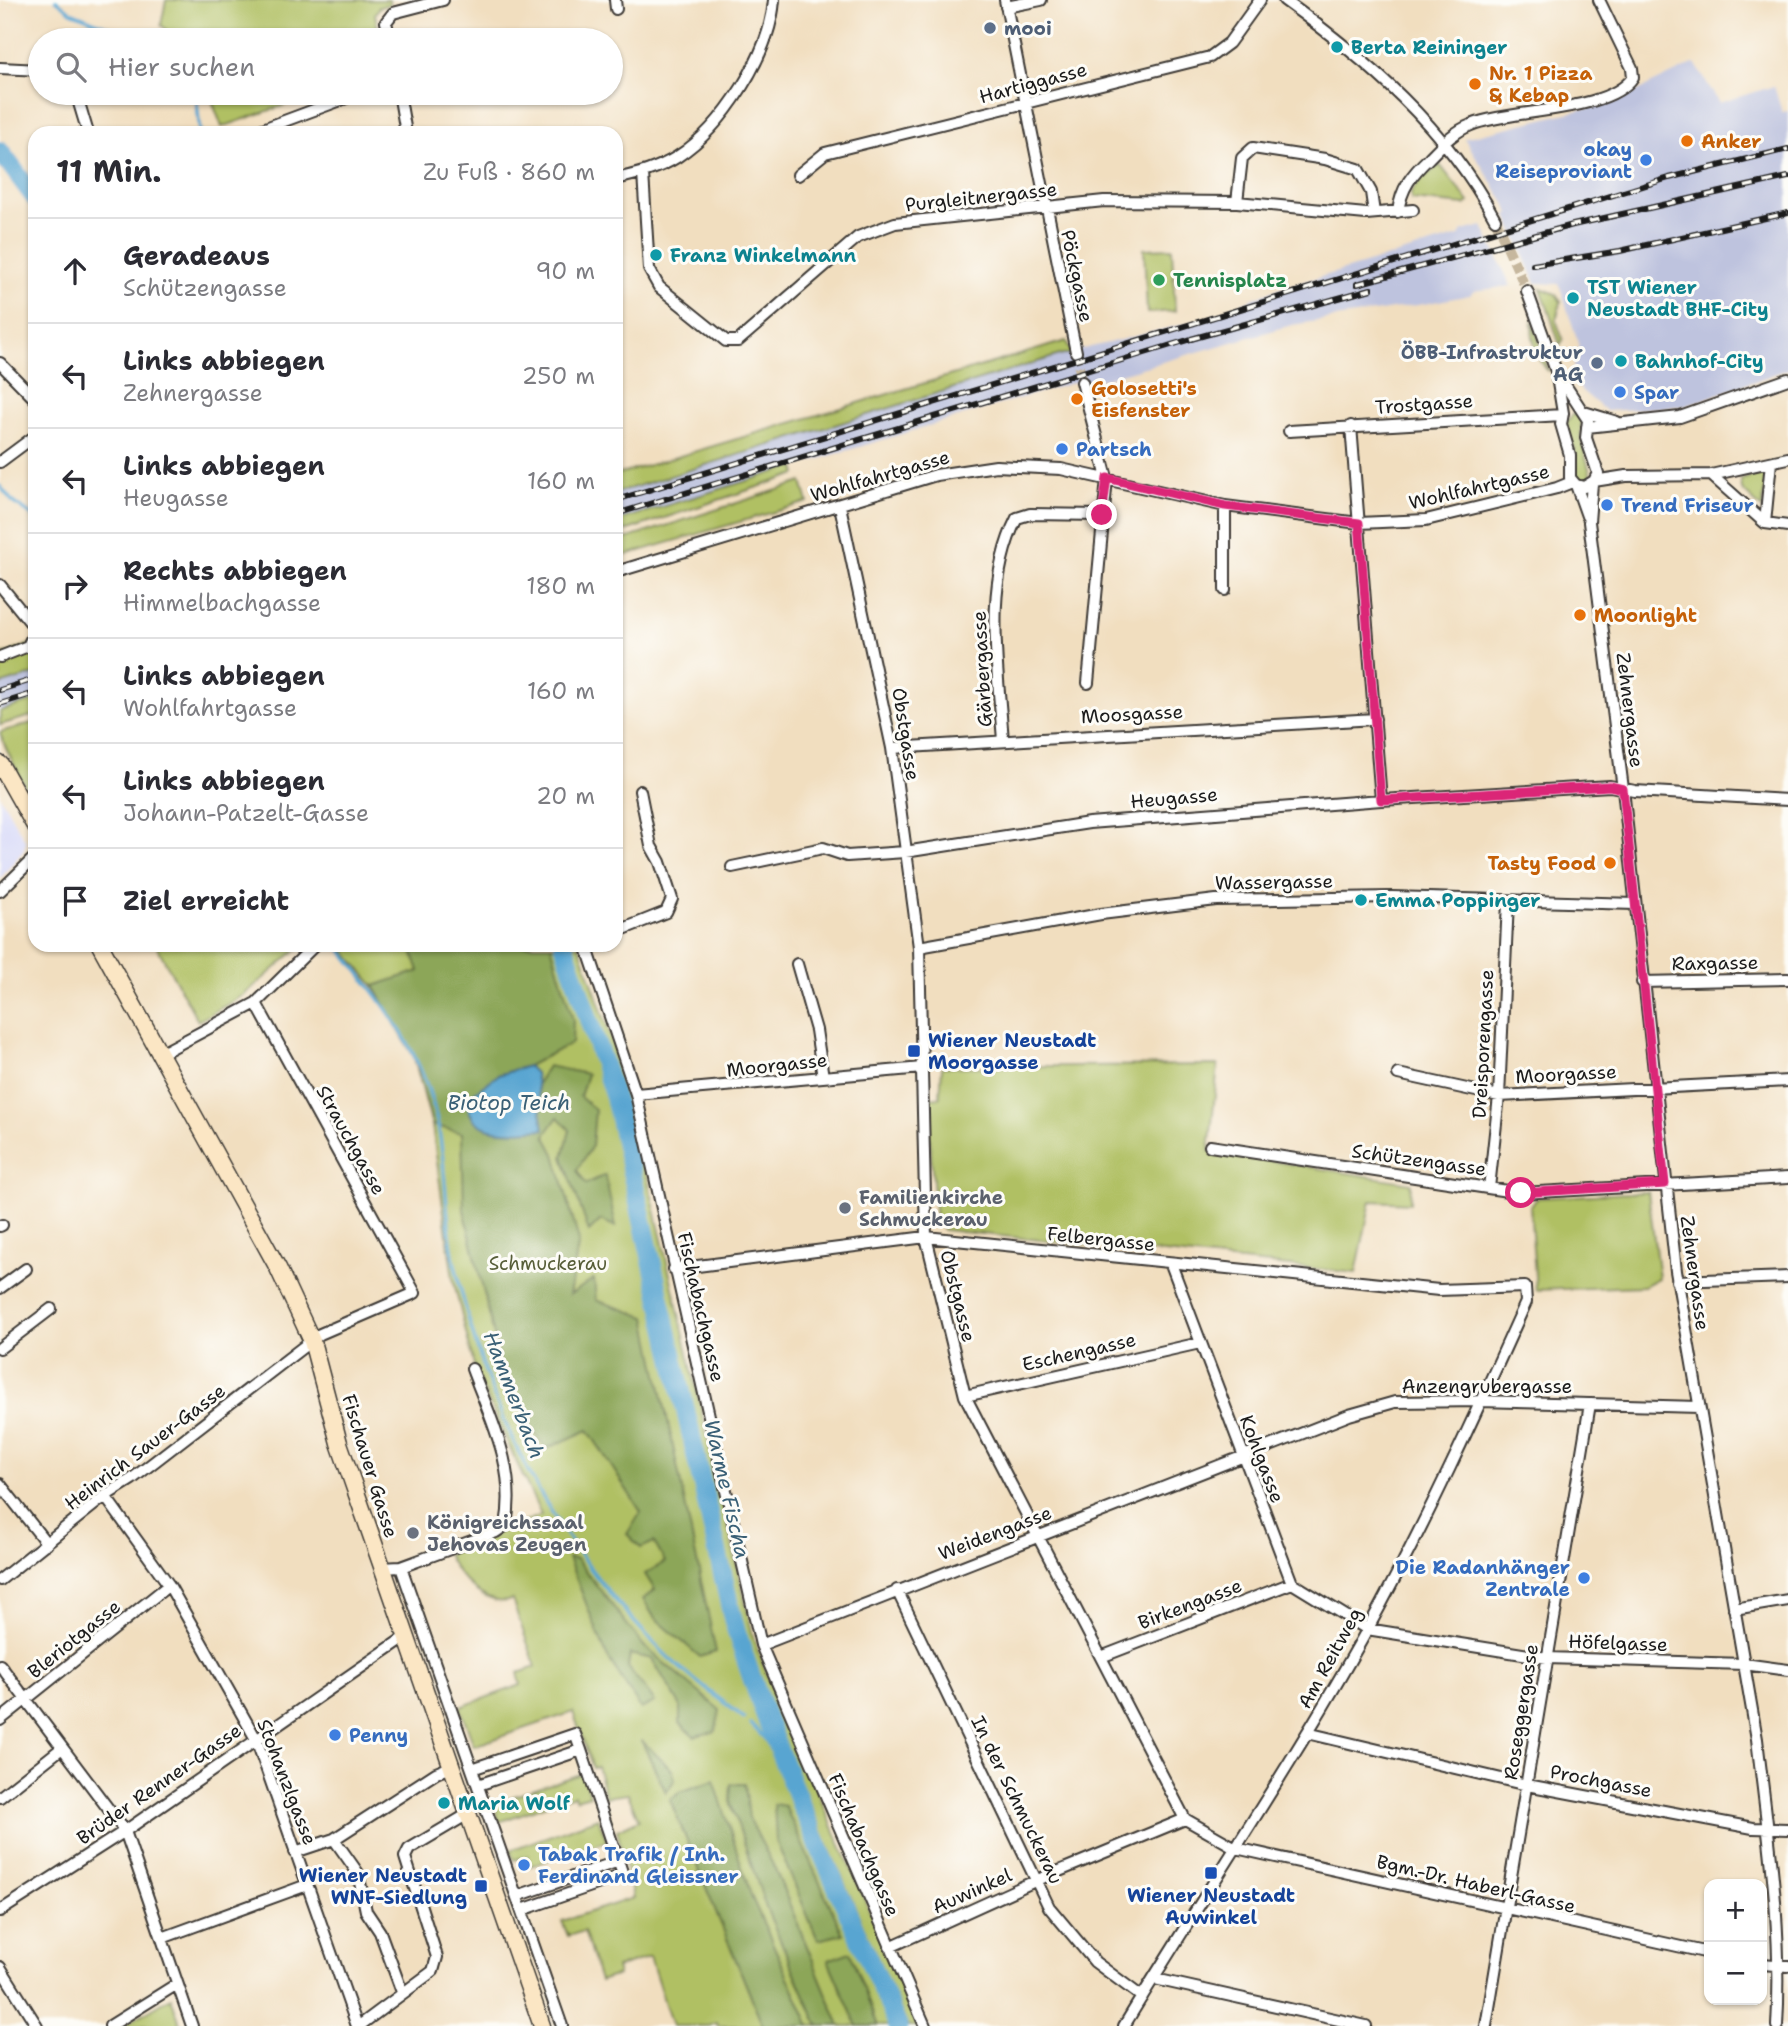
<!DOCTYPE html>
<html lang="de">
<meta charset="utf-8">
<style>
body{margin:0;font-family:"Shantell Sans",sans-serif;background:#f7f7f7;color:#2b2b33}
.controls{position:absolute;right:21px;bottom:21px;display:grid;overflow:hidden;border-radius:14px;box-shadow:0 2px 5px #0004}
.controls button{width:63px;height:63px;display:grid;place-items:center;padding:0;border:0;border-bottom:2px solid #e1e1e2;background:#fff;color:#2b2b33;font:35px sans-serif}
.stop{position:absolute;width:21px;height:21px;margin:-16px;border:5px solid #db2777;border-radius:50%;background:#fff}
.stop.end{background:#db2777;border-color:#fff;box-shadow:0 2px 7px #0008}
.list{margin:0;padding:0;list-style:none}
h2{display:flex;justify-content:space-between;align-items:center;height:91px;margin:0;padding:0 28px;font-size:30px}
h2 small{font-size:23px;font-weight:400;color:#7c7c81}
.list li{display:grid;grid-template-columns:46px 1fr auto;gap:21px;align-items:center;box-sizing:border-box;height:105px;padding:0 28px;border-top:2px solid #e1e1e2}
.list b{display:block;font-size:26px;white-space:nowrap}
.list p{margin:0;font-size:23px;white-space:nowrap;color:#7c7c81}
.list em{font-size:23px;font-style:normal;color:#7c7c81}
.icon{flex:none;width:38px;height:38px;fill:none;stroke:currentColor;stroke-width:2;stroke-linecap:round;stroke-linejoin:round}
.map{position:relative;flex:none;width:1788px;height:2026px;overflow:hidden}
.search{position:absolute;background:#fff;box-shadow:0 2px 5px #0004;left:28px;top:28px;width:595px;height:77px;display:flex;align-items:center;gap:18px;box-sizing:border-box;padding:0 24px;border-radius:38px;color:#7c7c81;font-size:26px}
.panel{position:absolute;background:#fff;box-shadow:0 2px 5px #0004;left:28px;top:126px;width:595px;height:826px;border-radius:21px}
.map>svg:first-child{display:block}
.built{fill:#d6d8f9}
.industrial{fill:#bec3de}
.green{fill:#b0c063;stroke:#666e40;stroke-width:2}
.forest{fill:#8ca659;stroke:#54613a;stroke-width:2}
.water{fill:#58a5d1;stroke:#3a6076;stroke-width:2}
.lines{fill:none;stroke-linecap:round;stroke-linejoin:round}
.stream{stroke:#58a5d1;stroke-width:3.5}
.river{stroke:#58a5d1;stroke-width:19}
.street-tunnel{stroke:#c6b79e;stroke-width:10;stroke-dasharray:10 5;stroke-linecap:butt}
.street-casing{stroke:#3c3934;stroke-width:14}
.secondary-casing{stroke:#3c3934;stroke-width:19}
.street{stroke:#fff;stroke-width:10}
.secondary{stroke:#fbe6c4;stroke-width:16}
.rail-casing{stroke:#1c1c1c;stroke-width:6}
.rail{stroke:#fdfcf7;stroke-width:3.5;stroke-dasharray:10;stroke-linecap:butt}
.route{stroke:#db2777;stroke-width:9}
.service-dot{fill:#5c6f8a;stroke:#fdfcf7;stroke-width:2.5}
.culture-dot{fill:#0f9aa8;stroke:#fdfcf7;stroke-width:2.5}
.food-dot{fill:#e8710a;stroke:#fdfcf7;stroke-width:2.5}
.shop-dot{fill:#3f7fe0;stroke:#fdfcf7;stroke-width:2.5}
.leisure-dot{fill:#2e9e5b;stroke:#fdfcf7;stroke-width:2.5}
.transit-dot{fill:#1a4fb4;stroke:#fdfcf7;stroke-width:2.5}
.worship-dot{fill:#6b7280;stroke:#fdfcf7;stroke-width:2.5}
.labels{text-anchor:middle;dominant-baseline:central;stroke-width:6;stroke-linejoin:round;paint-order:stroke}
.service-label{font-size:19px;font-weight:bold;fill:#4e5e75;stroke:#fdfcf7;text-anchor:start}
.culture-label{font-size:19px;font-weight:bold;fill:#0d838f;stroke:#fdfcf7;text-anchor:start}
.food-label{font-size:19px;font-weight:bold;fill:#c56008;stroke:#fdfcf7;text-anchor:start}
.street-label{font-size:19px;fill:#1c1c1c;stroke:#fdfcf7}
.shop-label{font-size:19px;font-weight:bold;fill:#366cbe;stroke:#fdfcf7;text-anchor:start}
.leisure-label{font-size:19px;font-weight:bold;fill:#27864d;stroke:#fdfcf7;text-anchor:start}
.transit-label{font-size:19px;font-weight:bold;fill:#164399;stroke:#fdfcf7;text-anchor:start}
.worship-label{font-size:19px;font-weight:bold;fill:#5b616d;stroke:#fdfcf7;text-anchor:start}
.park-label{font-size:19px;fill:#575e38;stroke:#fdfcf7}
.water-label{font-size:21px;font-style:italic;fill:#3a6076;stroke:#fdfcf7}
</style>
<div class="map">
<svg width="1788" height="2026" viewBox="0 0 1788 2026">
<rect width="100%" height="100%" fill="#fdfcf7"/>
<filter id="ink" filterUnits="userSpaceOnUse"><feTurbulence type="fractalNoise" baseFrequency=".0143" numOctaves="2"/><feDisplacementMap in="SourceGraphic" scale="14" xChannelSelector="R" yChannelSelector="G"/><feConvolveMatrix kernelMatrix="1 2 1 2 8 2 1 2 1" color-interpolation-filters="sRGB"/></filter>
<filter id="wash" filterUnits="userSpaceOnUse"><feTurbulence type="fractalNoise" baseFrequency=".00686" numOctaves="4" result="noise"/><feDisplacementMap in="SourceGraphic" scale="28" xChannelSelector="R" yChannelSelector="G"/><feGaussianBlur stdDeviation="1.57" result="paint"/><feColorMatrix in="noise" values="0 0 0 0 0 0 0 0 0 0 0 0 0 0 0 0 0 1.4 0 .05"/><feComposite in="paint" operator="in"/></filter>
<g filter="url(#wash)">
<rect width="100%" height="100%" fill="#f1debf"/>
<path class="built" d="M0,796l26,46 -3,9 -23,28z"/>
<path class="industrial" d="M1695,63l24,40 55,-17 8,26 6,-1v258l-103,37 -79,5 -24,-20 -10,-17 7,-29 -20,-61 -23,-1 -29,-67 3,-3 -5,-10 -41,-65 153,-37z
M1483,226l28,60 -37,5 -4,4 -46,9 -132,21 -196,56 -24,2 -45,13 -411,125v-28l447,-139 142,-35 61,-26 193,-57 4,-5z
M35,674v26l-35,11v-27z"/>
<path class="green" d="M166,0h223l1,4 -11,3 -4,7 5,26h-200l-19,-15z
M209,93h110l-97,34z
M1440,165l29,37 -4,3 -54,-5v-8l10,-13z
M1172,248l3,63 -28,2 -3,-64z
M1541,288l15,6 5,8 -5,18 7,20 -3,5z
M1532,320l17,52c-12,-12 -18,-34 -17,-52z
M1066,341l6,13h-9l-447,139v-18z
M1573,414l8,5v21l10,36 -8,5 -8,-7v-22l-9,-29z
M795,466l2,8 -181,60v-13z
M1767,471l-5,38 -20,-19 -1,-10z
M802,482l6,20 -192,56v-16z
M35,642v32l-35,11v-29z
M35,700v15l-35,10v-14z
M35,722v84c-6,-10 -35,-68 -35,-74z
M156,945h146l-58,50 -46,26z
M340,945h239l45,130 130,565 18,48 148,338h-13l-147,-334 -22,-75 -85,-328 77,332 30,100 134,305h-176l-1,-3 -8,3h-37l-22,-69 -34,11 2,7 -18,6 -16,-50 -16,5 -6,-15 71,-23 -16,-68 22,-10 -11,-26 -22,3 -9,-30 -4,1 -20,-56 -99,34 -14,-39 61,-22 -3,-12 18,-6 -24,-67c-26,9 -55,-24 -65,-46l94,-39 -65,-141 -23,-95 -21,-154 -18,-68 -40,-71z
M1218,1065l-9,86 202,32 -1,20 -39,-2 -15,72 -412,-43 -8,-6 -9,-126 13,-1 2,-30z
M1648,1192l11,86 -15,8 -108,4 -6,-84 8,-8z
M583,1773l7,22 -14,4 -2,-4 -75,27 -5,-19z
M598,1818l9,23 -77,25 -3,-10 -13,4 -4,-10z
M171,1997l10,29h-58z"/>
<path class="forest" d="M410,945h141l22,75 -1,23 -44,23 -30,9 45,53 -6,-44 11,-18 39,8 -7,23 15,13 -3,36 -15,24 9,14 19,-9 11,52 -15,-7 -12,12 -26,-75 7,-27 -12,-13 -13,18 10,19 24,87 -10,54 25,-16 2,21 50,17 70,335 -16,5 -46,-40 -11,-18 12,-9 -10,-16 20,-12 -11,-20 -13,6 -14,-14 14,-22 -53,-82 -42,19 -19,-27 -26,-57 -37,-155 -2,-77 -30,-8 -18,-68 -40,-71 45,-15z
M661,1286l77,331 22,75 147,334h-13l-134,-305 -30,-100 -77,-333z
M568,1558l8,1 68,87 76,64 -5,22 -21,4 -14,-13v-18l-28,-46 -22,-5 -2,13 27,35 -14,7 -34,-53z
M641,1740l32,31 1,10 -8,11z
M714,1780l38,118 58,128h-47l-93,-226 10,-8z
M731,1784h14l4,34 26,51 65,157h-21l-5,-10 -48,-108 -36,-107z
M774,1804l11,2 58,128 -25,6 -42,-99z
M850,1952l28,74h-21l-29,-66z"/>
<path class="water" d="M528,1066l7,7 9,56c-30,2 -76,11 -77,-31l31,-23z"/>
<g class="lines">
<path class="stream" d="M56,0l15,12 70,28
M196,93l4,40
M0,486l12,15 23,17
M337,945c42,51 82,102 98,167 12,48 9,99 19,148 33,155 96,278 208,391 24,25 55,45 82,67
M751,1724l28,30"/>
<path class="river" d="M0,151l35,47
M564,945l51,154 118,521c42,140 107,272 165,406"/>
</g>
</g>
<g filter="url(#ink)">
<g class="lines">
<path class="street-tunnel" d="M1495,219l32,72
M1076,352l6,30"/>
<g class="street-casing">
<path id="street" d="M615,0l1,9
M1005,0l71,352
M1284,0c83,60 162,127 211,219
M1006,7l35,-7
M390,40l-4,-18 7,-9 50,-13
M0,68l40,2
M76,93l12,40
M399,93l7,40
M252,133l97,-36 3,-4
M643,173l6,96 10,18 67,54h12l120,-104 37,-14 209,-22 133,1 129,12 47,-4
M798,175l27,-22 385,-96 19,-14 31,-43
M616,179c22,-5 42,-10 61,-22 46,-30 93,-102 97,-157
M1237,202l5,-44 11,-10 72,11 33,10 13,23 3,21
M1398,212c3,-24 14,-38 31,-54 13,-13 24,-26 42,-33 38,-16 139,-12 162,-48l-1,-9 -33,-68
M1527,291l29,80 7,42 -2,11 9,31v23l6,7 8,2 10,-6 4,-8 -12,-35 2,-18 -32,-49
M0,363l35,36
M1082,382l25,96 -19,205
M1584,412l33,10
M1351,426l30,374
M1587,427l93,-10 108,-38
M1289,431l273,-16
M0,462l35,-26
M1711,475l54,48 23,3
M1594,481l32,-5 85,-1 77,-17
M1592,483l-3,39 34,267 53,482 81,468c11,95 26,191 20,287
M1576,485l11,31
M840,506l52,242 27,199 7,290 39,159 220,423 51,29 473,105
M1765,523l6,-61
M616,572l320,-97 60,-9 65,3 164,37 134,17 67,-3 131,-32 15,-6
M0,585l35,43
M1225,590v-84
M0,657l28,-11 7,-15
M1003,741c-5,-73 -20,-156 14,-223l13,-4 72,1
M892,748l483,-29
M732,867l91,-19 24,8 58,-4 184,-29 292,-23 229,-14 25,5 153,9
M0,891l35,-34
M616,932l50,-20 6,-13 -12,-37 -9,-16 -11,-55
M586,945l50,149 125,551 164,381
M919,947l182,-33 115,-14 176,-3 243,7
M797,964l19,66 7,47
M1642,982l146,-3
M160,1054l96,-51 59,-58
M1398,1074l101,22 289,-15
M636,1094l286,-26
M1210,1146l311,47 267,-15
M1489,1188l10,-92 9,-194
M0,1226l2,-1
M1171,1264l121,319 75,46 180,29 197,6 44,6
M674,1269l252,-32 513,53 86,-3 1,15c-50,111 -101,223 -160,330 -75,135 -162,262 -242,394
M1677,1281l111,-4
M0,1288l26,-19
M0,1348l51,-39
M965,1396l235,-53
M0,1484l47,60
M105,1496l64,89 87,154 101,287
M401,1567l161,459
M381,1568l20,-1 95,-35 10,-7c11,-56 -15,-105 -34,-156
M0,1580l105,-84 27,-17 188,-145 95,-41 -159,-290
M897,1590l152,317 46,55 47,35
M1734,1609l54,-9
M761,1645l588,-230 46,-13 86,-1 218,6
M1101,1657l191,-74
M0,1665l125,166 67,195
M0,1720l169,-135
M1307,1733l220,52 226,43 35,1
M472,1769l103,-35 6,16 -103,35
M0,1797l62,-49
M334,1839l24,34 8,38 14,21 22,60
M295,1852l39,-13 102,-66 15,-6
M517,1896l102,-35
M522,1910l101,-35 -42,-125
M0,1911l125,-80 280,-194
M162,1938l145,-53
M890,1947l145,-66 150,-62
M1762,1964l26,2
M0,1967l37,59
M1155,1979l211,47
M110,2026l67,-42
M359,2026l74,-55 4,-14 -32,-100 4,-8 59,-35
M1486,2026l104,-622"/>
</g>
<g class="secondary-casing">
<path id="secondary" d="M0,764l35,62
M100,945l178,323 34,73 27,102 203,583"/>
</g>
<use href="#street" class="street"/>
<use href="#secondary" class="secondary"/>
<g class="rail-casing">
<path id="rail" d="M1533,265l87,-14 168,-38
M1357,284l216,-59 215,-48
M616,500l1053,-322 119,-29
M616,514l575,-175 180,-50
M0,690l35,-11
M0,704l35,-11"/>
</g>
<use href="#rail" class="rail"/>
</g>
</g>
<g class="lines" filter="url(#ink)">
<path class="route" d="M1102,515l5,-37 118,28 134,17 22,277 229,-14 13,3 42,395 -144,9"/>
</g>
<g class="service-dot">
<circle cx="990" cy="28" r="7"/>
<circle cx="1597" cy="363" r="7"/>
</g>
<g class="culture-dot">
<circle cx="1337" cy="47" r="7"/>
<circle cx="656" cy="255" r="7"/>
<circle cx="1573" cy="298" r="7"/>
<circle cx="1621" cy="361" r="7"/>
<circle cx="1361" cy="900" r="7"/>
<circle cx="444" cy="1803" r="7"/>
</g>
<g class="food-dot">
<circle cx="1475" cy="84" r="7"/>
<circle cx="1687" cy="141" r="7"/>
<circle cx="1077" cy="399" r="7"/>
<circle cx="1580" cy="615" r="7"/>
<circle cx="1610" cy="863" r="7"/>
</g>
<g class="shop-dot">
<circle cx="1646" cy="160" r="7"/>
<circle cx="1620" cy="392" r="7"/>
<circle cx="1062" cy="449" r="7"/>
<circle cx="1607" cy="505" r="7"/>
<circle cx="1584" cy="1578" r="7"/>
<circle cx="335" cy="1735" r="7"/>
<circle cx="524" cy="1865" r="7"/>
</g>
<circle class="leisure-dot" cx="1159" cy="280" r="7"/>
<g class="transit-dot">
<rect x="907" y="1044" width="14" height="14" rx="3.5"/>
<rect x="1204" y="1866" width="14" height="14" rx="3.5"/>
<rect x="474" y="1879" width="14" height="14" rx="3.5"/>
</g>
<g class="worship-dot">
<circle cx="845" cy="1208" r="7"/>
<circle cx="413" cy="1533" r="7"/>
</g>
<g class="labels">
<g class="service-label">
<text x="1004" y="28">mooi</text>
<text x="1583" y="352" text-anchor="end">ÖBB-Infrastruktur<tspan x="1583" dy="22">AG</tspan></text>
</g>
<g class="culture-label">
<text x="1351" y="47">Berta Reininger</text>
<text x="670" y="255">Franz Winkelmann</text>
<text x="1587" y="287">TST Wiener<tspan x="1587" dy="22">Neustadt BHF-City</tspan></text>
<text x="1635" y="361">Bahnhof-City</text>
<text x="1375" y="900">Emma Poppinger</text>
<text x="458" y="1803">Maria Wolf</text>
</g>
<g class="food-label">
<text x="1489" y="73">Nr. 1 Pizza<tspan x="1489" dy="22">&amp; Kebap</tspan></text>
<text x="1701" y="141">Anker</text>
<text x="1091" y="388">Golosetti's<tspan x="1091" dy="22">Eisfenster</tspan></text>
<text x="1594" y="615">Moonlight</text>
<text x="1596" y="863" text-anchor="end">Tasty Food</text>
</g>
<g class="street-label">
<text transform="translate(1033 83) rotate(-15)">Hartiggasse</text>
<text transform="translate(981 197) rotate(-6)">Purgleitnergasse</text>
<text transform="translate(1077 276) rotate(78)">Pöckgasse</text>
<text transform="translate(1424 404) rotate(-4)">Trostgasse</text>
<text transform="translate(880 476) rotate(-16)">Wohlfahrtgasse</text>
<text transform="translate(1479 487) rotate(-13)">Wohlfahrtgasse</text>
<text transform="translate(982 669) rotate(-93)">Gärbergasse</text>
<text transform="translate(1630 710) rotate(83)">Zehnergasse</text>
<text transform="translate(1132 714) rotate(-3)">Moosgasse</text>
<text transform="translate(906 734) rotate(81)">Obstgasse</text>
<text transform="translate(1174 798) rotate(-5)">Heugasse</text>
<text transform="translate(1274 882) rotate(-1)">Wassergasse</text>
<text transform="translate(1715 963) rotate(-1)">Raxgasse</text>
<text transform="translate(1483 1044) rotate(-87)">Dreisporengasse</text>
<text transform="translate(777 1065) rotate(-6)">Moorgasse</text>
<text transform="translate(1566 1074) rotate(-3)">Moorgasse</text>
<text transform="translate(351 1140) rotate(61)">Strauchgasse</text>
<text transform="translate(1419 1160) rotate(8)">Schützengasse</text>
<text transform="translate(1101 1239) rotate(6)">Felbergasse</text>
<text transform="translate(1695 1273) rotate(82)">Zehnergasse</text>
<text transform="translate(958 1296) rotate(76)">Obstgasse</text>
<text transform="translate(701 1307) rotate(77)">Fischabachgasse</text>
<text transform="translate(1079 1352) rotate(-13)">Eschengasse</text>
<text x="1487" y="1386">Anzengrubergasse</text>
<text transform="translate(145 1447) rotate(-37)">Heinrich Sauer-Gasse</text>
<text transform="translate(1262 1459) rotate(69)">Kohlgasse</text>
<text transform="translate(370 1466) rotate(73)">Fischauer Gasse</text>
<text transform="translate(995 1533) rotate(-21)">Weidengasse</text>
<text transform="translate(1190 1604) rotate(-21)">Birkengasse</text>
<text transform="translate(74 1639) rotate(-39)">Bleriotgasse</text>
<text transform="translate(1618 1643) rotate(2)">Höfelgasse</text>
<text transform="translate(1330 1658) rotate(-61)">Am Reitweg</text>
<text transform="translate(1521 1712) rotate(-81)">Roseggergasse</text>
<text transform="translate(1601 1781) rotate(11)">Prochgasse</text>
<text transform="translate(287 1782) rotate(69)">Stohanzlgasse</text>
<text transform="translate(159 1784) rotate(-35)">Brüder Renner-Gasse</text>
<text transform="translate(1017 1800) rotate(64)">In der Schmuckerau</text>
<text transform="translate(864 1845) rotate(67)">Fischabachgasse</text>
<text transform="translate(1476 1884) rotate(13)">Bgm.-Dr. Haberl-Gasse</text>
<text transform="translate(972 1891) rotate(-24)">Auwinkel</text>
</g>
<g class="shop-label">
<text x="1632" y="149" text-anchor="end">okay<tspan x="1632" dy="22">Reiseproviant</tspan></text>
<text x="1634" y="392">Spar</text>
<text x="1076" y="449">Partsch</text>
<text x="1621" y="505">Trend Friseur</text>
<text x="1570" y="1567" text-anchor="end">Die Radanhänger<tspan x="1570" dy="22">Zentrale</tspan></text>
<text x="349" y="1735">Penny</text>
<text x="538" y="1854">Tabak Trafik / Inh.<tspan x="538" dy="22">Ferdinand Gleissner</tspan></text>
</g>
<g class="leisure-label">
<text x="1173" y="280">Tennisplatz</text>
</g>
<g class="transit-label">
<text x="928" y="1040">Wiener Neustadt<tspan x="928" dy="22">Moorgasse</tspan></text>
<text x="467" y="1875" text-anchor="end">Wiener Neustadt<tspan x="467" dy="22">WNF-Siedlung</tspan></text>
<text x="1211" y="1895" text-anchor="middle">Wiener Neustadt<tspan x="1211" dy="22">Auwinkel</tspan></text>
</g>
<g class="worship-label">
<text x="859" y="1197">Familienkirche<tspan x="859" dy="22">Schmuckerau</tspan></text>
<text x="427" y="1522">Königreichssaal<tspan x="427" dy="22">Jehovas Zeugen</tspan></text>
</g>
<g class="park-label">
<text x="548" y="1263">Schmuckerau</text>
</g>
<g class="water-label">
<text x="509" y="1103">Biotop Teich</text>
<text transform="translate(514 1395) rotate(69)">Hammerbach</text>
<text transform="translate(727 1489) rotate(77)">Warme Fischa</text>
</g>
</g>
</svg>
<div class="controls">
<button>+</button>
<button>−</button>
</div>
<div class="stop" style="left:1521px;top:1193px"></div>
<div class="stop end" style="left:1102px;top:515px"></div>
<div class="search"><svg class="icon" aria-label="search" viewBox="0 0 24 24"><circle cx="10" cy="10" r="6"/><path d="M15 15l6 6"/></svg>Hier suchen</div>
<section class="panel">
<h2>11 Min.<small>Zu Fuß · 860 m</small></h2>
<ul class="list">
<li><svg class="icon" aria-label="ahead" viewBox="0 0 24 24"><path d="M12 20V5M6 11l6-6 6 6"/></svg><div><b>Geradeaus</b><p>Schützengasse</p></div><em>90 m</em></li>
<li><svg class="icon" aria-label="left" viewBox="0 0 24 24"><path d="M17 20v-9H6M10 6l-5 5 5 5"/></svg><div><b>Links abbiegen</b><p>Zehnergasse</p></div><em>250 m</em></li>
<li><svg class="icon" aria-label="left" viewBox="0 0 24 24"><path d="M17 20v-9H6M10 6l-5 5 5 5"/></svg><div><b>Links abbiegen</b><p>Heugasse</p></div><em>160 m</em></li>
<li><svg class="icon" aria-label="right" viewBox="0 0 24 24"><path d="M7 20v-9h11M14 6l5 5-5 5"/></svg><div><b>Rechts abbiegen</b><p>Himmelbachgasse</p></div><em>180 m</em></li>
<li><svg class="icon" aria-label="left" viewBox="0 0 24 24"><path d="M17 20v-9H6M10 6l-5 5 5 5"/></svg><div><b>Links abbiegen</b><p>Wohlfahrtgasse</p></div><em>160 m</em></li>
<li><svg class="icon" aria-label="left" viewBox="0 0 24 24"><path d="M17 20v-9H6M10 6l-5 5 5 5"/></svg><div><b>Links abbiegen</b><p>Johann-Patzelt-Gasse</p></div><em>20 m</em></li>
<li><svg class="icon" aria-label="arrive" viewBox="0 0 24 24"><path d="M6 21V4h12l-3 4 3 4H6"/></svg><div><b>Ziel erreicht</b></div></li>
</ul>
</section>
</div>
